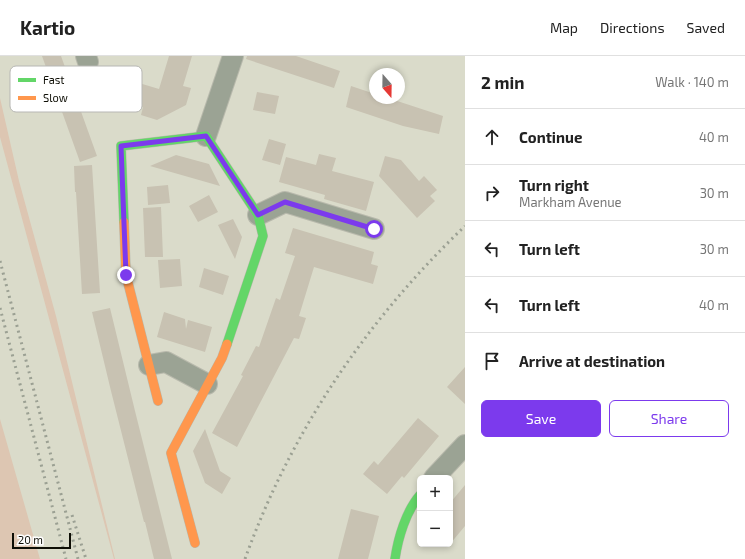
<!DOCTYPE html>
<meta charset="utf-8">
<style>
body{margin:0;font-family:"Exo 2",sans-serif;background:#f2f2f2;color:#222}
.controls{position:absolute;right:12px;bottom:12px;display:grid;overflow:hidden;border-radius:6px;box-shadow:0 2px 6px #0003}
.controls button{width:36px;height:36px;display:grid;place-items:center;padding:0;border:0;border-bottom:1px solid #e0e0e0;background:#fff;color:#222;font:20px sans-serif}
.compass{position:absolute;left:369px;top:12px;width:36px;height:36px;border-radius:50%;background:#fff;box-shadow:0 2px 6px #0003;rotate:160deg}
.scale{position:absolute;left:12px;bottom:10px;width:59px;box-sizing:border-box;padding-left:4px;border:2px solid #0e0e05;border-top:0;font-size:11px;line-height:14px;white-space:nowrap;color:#0e0e05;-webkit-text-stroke:3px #fff;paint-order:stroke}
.stop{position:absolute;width:12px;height:12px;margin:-9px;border:3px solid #7c3aed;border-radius:50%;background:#fff}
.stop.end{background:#7c3aed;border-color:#fff;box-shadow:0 1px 4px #0008}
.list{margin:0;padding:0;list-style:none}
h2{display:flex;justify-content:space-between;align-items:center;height:52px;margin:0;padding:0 16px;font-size:17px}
h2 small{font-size:13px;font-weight:400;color:#767676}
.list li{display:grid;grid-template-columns:26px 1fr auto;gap:12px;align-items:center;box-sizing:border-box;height:56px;padding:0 16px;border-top:1px solid #e0e0e0}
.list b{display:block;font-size:15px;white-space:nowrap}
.list p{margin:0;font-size:13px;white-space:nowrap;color:#767676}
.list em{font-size:13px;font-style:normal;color:#767676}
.actions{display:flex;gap:8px;padding:12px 16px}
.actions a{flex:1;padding:9px 0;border:1px solid #7c3aed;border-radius:6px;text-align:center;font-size:14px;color:#7c3aed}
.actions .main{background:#7c3aed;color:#fff}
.icon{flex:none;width:22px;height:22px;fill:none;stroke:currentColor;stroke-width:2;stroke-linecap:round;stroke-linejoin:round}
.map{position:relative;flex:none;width:465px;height:503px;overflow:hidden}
header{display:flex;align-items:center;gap:24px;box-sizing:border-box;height:56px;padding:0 20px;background:#fff;border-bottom:1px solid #e0e0e0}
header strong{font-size:19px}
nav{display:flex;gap:22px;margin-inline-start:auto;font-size:14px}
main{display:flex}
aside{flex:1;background:#fff}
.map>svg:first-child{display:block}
.green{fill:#ddc6b2}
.building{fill:#c8c2b2}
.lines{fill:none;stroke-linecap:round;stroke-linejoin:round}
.street-casing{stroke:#b8b9ac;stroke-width:22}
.fast-casing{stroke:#b8b9ac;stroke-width:10}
.slow-casing{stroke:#b8b9ac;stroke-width:10}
.street{stroke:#9ba394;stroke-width:20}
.fast{stroke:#63d668;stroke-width:9}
.slow{stroke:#ff974d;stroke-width:9}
.rail{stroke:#9ba093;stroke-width:3;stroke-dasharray:2 4;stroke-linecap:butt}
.route{stroke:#7c3aed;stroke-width:5}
.key{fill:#fff;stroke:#b7b7b4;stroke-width:1}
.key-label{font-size:11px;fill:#0e0e05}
</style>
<header>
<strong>Kartio</strong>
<nav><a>Map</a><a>Directions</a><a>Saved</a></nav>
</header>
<main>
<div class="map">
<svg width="465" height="503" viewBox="0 0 465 503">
<rect width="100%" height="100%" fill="#dadbca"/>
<path class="green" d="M0,42l19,83 37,135 59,243h-1l-114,-422z
M0,363l40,140h-40z"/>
<path class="building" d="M42,0h19l36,100 -17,6z
M169,0h23l-9,30 8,2 -5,17 -29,15 -16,-5 2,-8 -21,-6 7,-21 30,9z
M247,0h49l44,15 -6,17 -88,-29z
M351,30l24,8v4h13l55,18 -4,18 -36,-8 -57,-19z
M257,36l22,4 -4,18 -22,-4z
M269,83l17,5 -6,21 -18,-5z
M319,98l17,4 -4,13 42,11 -8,29 -42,-12 1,-4 -46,-13 7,-25 30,8z
M176,99l33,9 11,22 -70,-20z
M385,100l16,4 18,21 5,-5 13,14 -7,6 5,5 -18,17 -38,-42z
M92,109l8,128 -18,1 -6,-102h-1l-1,-26z
M168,129l2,18 -22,2 -1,-18z
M209,139l9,17 -20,10 -9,-16z
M161,151l2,50h-18l-2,-49z
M233,163l9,18 -7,22 -17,-34z
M293,172l81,24 -3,12 7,2 -5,18 -59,-17 -15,49 7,2 -7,21 -5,-1 -57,109 -25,-14 31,-57 -2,-1 15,-29 3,1 17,-49 4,2 15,-44 -10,-3z
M180,203l2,27 -22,2 -2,-28z
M204,212l25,8 -6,19 -24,-8z
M110,252l25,103 37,148h-18l-9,-37h-1l-33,-131 -19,-79z
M164,256l21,7 1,10 2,-9 24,7 -7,25 -48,-15z
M465,311v37l-18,-17z
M418,362l21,18 -35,42 -2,-2 -15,18 -24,-20 11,-13 4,4z
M205,373l15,42 11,7 -9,16 -17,-11 -12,-32z
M465,429v41l-15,18v-41z
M351,453l28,7 -11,43h-30z"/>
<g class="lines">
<g class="street-casing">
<path id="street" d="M86,0l2,6
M206,80l27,-80
M258,159l27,-13 89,27
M149,309l17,-3 41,22
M434,422l31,-33"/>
</g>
<g class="fast-casing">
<path id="fast" d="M124,166l-3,-76 85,-10 52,79 5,21 -36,108
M395,503c3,-21 11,-48 25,-64"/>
</g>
<g class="slow-casing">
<path id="slow" d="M124,166l2,53 32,126
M195,487l-24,-90 51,-95 5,-14"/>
</g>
<use href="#street" class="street"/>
<use href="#fast" class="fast"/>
<use href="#slow" class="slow"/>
<path class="rail" d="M0,205l78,298
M0,252l66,251
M72,459l14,44
M245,503c46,-128 122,-239 220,-333"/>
</g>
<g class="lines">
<path class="route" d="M126,219l-5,-129 85,-10 52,79 27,-13 89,27"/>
</g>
<rect x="10" y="10" width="132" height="46" rx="6" class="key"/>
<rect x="18" y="22" width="18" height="4" fill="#63d668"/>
<rect x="18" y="40" width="18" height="4" fill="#ff974d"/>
<g class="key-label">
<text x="43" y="28">Fast</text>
<text x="43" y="46">Slow</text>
</g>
</svg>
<div class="controls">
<button>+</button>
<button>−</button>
</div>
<svg class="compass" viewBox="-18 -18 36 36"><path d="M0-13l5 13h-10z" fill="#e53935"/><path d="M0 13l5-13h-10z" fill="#767676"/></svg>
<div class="scale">20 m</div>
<div class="stop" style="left:374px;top:173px"></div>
<div class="stop end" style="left:126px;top:219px"></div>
</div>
<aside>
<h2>2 min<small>Walk · 140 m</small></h2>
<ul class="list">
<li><svg class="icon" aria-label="ahead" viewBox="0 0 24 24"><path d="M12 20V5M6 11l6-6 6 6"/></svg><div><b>Continue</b></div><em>40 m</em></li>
<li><svg class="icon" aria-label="right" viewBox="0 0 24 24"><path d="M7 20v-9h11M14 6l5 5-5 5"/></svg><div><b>Turn right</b><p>Markham Avenue</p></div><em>30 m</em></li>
<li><svg class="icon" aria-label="left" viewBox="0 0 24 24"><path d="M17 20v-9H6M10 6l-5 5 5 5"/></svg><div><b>Turn left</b></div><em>30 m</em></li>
<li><svg class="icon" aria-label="left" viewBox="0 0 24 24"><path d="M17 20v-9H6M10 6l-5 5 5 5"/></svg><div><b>Turn left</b></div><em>40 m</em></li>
<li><svg class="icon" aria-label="arrive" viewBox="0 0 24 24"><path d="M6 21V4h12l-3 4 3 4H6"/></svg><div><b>Arrive at destination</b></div></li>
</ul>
<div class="actions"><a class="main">Save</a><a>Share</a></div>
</aside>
</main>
